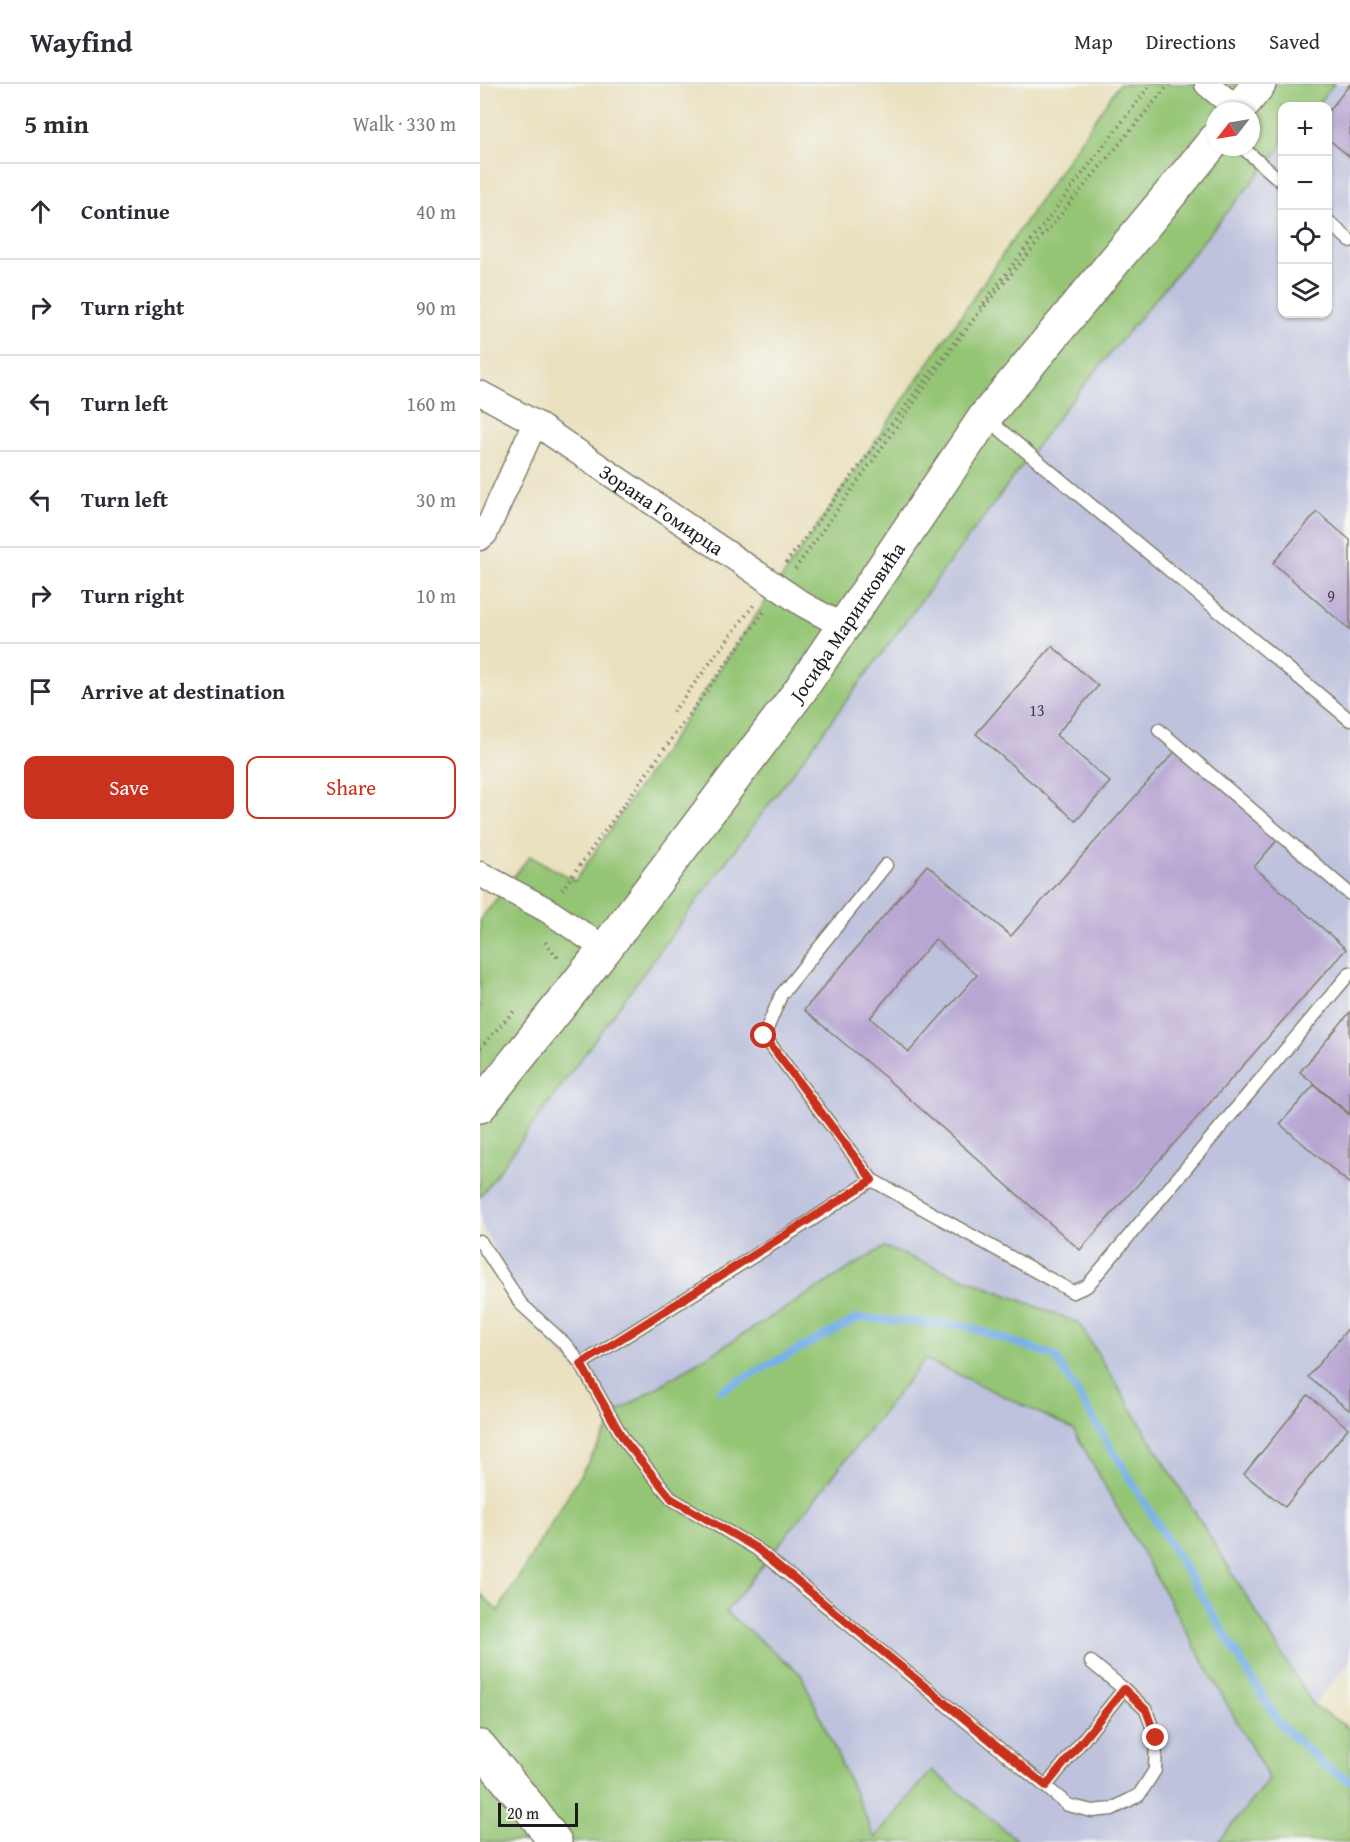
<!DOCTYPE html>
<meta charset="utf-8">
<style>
body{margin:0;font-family:"Gentium Book Plus",serif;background:#f2f2f3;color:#2b2b33}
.controls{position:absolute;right:18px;top:18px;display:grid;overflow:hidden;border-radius:12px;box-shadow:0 2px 4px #0004}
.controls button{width:54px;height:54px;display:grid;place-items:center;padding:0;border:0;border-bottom:2px solid #e1e1e2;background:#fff;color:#2b2b33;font:30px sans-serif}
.compass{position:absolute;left:726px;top:18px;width:54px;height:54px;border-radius:50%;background:#fff;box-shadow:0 2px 4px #0004;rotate:239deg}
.scale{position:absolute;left:18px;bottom:15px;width:80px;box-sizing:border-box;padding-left:6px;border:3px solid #1c1c1c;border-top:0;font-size:16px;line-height:21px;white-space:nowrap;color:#1c1c1c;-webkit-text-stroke:4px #f6f6f2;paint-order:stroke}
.stop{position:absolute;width:18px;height:18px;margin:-14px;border:4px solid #c8321e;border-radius:50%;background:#fff}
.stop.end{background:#c8321e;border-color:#fff;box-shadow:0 2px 6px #0008}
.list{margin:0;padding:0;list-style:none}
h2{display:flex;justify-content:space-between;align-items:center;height:78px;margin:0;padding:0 24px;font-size:26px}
h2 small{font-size:20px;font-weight:400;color:#7c7c81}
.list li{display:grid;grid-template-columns:39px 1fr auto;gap:18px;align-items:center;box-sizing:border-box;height:96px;padding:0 24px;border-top:2px solid #e1e1e2}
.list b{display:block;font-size:22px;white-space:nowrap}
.list em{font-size:20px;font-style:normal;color:#7c7c81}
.actions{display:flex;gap:12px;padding:18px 24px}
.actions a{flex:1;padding:14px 0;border:2px solid #c8321e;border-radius:12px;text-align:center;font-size:21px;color:#c8321e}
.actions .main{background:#c8321e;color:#fff}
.icon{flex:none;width:33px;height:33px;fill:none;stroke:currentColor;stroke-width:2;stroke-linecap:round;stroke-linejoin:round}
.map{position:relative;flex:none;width:870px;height:1758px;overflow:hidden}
header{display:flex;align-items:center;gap:36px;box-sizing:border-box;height:84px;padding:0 30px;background:#fff;border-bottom:2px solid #e1e1e2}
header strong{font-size:28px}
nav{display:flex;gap:33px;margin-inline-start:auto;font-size:21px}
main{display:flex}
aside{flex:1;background:#fff}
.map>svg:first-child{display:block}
.industrial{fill:#bec2dd}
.green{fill:#94c575;stroke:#587048;stroke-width:1.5;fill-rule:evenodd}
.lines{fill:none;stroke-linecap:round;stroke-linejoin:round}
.stream{stroke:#79b0e8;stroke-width:8}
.building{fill:#b7a6d2;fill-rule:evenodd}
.lane-casing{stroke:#827e6c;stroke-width:15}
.street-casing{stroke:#827e6c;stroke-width:27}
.secondary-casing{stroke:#827e6c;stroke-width:36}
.primary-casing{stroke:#827e6c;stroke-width:36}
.path{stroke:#827e6c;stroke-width:4;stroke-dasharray:1.5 4.5;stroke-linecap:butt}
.lane{stroke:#fff;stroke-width:12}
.street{stroke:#fff;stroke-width:24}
.secondary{stroke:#fff;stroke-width:33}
.primary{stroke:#fff;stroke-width:33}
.route{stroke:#c8321e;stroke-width:8}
.labels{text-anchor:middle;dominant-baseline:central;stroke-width:6;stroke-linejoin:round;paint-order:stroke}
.number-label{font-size:16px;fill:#433e4a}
.street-label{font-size:20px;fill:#1c1c1c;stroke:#f6f6f2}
</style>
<header>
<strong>Wayfind</strong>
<nav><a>Map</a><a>Directions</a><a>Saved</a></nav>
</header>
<main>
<aside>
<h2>5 min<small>Walk · 330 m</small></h2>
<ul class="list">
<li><svg class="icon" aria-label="ahead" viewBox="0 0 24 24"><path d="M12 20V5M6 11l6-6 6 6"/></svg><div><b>Continue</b></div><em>40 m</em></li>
<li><svg class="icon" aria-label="right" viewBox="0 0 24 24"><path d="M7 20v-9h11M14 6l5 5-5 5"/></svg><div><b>Turn right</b></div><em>90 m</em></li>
<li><svg class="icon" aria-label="left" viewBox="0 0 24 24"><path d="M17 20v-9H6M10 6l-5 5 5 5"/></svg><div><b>Turn left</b></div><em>160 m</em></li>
<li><svg class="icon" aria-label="left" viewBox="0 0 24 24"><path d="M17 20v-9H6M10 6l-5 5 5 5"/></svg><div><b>Turn left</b></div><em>30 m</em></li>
<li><svg class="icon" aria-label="right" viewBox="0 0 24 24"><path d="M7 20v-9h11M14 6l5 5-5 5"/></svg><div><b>Turn right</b></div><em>10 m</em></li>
<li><svg class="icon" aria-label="arrive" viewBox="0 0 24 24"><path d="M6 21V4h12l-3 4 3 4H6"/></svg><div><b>Arrive at destination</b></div></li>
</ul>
<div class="actions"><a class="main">Save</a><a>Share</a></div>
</aside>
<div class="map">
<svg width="870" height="1758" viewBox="0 0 870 1758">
<rect width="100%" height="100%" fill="#f6f6f2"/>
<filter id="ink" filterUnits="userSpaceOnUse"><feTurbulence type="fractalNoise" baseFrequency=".0167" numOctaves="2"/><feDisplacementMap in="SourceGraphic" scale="12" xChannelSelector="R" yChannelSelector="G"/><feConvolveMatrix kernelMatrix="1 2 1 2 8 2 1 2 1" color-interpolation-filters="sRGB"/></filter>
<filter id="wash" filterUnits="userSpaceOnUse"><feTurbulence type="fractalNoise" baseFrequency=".008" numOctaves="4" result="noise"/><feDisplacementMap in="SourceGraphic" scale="24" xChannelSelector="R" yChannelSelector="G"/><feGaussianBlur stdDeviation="1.35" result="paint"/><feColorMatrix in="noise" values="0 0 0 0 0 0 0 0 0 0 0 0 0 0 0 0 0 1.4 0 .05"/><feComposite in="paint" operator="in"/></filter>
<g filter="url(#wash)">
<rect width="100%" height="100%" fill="#e9e0bd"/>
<path class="industrial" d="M854,0h16v1577l-37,45 -234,-383 -195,-76 -265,164 -87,-87 -52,-102v-25l184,-252 401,-537 217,-262v168h46v-208h-12z
M444,1274l149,71 196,350 -51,63h-199l-87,-72 -56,69 -75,-165 -75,-62z"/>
<path class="green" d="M639,0h215l-18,22h-34v40l-217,262 -401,537 -184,252v-277l50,-64 45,25zM735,27h36v36h-36z
M404,1163l195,76 234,382 37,24v113h-132l51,-63 -196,-350 -148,-70 -199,253 75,62 74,164 57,-68 87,72h-539v-249l18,18 121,-200z"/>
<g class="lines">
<path class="stream" d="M240,1307l138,-73 108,8 89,30 224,367 46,43 25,15"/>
</g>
<g id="blocks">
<path class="building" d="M870,0v73l-22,-18v-27z
M837,428l33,28v90l-77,-67z
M572,562l46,40 -42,49 54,47 -34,39 -100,-87z
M699,663l101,90 -26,30 92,82 -266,301 -194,-172 -82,-68 123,-145 84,71zM455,855l42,36 -68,77 -39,-34z
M870,928v102l-50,-42z
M834,1001l36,31v68l-70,-60z
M870,1242v83l-1,1 -41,-33z
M828,1311l40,33 -63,79 -41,-33z"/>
</g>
</g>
<g filter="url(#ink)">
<use href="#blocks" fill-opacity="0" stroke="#827e6c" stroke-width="1.5"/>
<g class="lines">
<g class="lane-casing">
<path id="lane" d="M762,63l40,35
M848,137l22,20
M506,334l364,302
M679,646l191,164
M406,781l-105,130 -17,41 108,144 201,112 14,-6 263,-313
M0,1157l41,63 44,40 16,20 232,-145 59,-39
M101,1280l43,76 48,59 85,50 311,256 24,6 20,-2 27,-14 16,-25 1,-32 -10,-28 -22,-21 -33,-27
M566,1702l78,-97"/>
</g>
<g class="street-casing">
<g id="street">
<path d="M727,0l31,26"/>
<path id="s1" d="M0,309l55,30 269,182 39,21"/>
<path d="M0,454l5,-4 50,-111"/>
<path d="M0,790l67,36 58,39"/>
</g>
</g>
<g class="secondary-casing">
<g id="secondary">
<path d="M757,27l22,-27"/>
<path id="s2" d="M0,1022l125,-157 194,-257 186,-275 230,-277"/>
</g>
</g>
<g class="primary-casing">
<path id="primary" d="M0,1663l47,57 28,38"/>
</g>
<path class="path" d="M500,224l171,-224
M306,479l175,-230
M315,485l178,-249 196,-236
M193,628l83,-110
M82,806l204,-281
M65,858l12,15 -1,3
M0,964l34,-37"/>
<use href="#lane" class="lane"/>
<use href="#street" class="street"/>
<use href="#secondary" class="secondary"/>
<use href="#primary" class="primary"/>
</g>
</g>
<g class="lines" filter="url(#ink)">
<path class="route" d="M284,952l108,144 -291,184 43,76 48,59 86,50 288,237 78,-97 22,21 10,28"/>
</g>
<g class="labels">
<g class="number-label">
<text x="851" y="512">9</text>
<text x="557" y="626">13</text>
</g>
<g class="street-label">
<text stroke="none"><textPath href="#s1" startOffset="216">Зорана Гомирца</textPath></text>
<text stroke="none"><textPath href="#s2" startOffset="608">Јосифа Маринковића</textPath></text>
</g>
</g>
</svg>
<div class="controls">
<button>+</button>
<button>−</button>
<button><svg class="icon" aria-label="locate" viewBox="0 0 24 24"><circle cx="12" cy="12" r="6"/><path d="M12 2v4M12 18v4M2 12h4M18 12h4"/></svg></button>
<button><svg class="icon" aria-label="layers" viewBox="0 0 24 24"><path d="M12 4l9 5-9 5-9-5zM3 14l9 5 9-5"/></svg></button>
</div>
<svg class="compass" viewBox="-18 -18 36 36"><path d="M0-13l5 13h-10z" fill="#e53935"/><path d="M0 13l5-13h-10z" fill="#7c7c81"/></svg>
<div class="scale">20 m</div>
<div class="stop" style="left:284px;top:952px"></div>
<div class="stop end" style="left:676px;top:1654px"></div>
</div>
</main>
